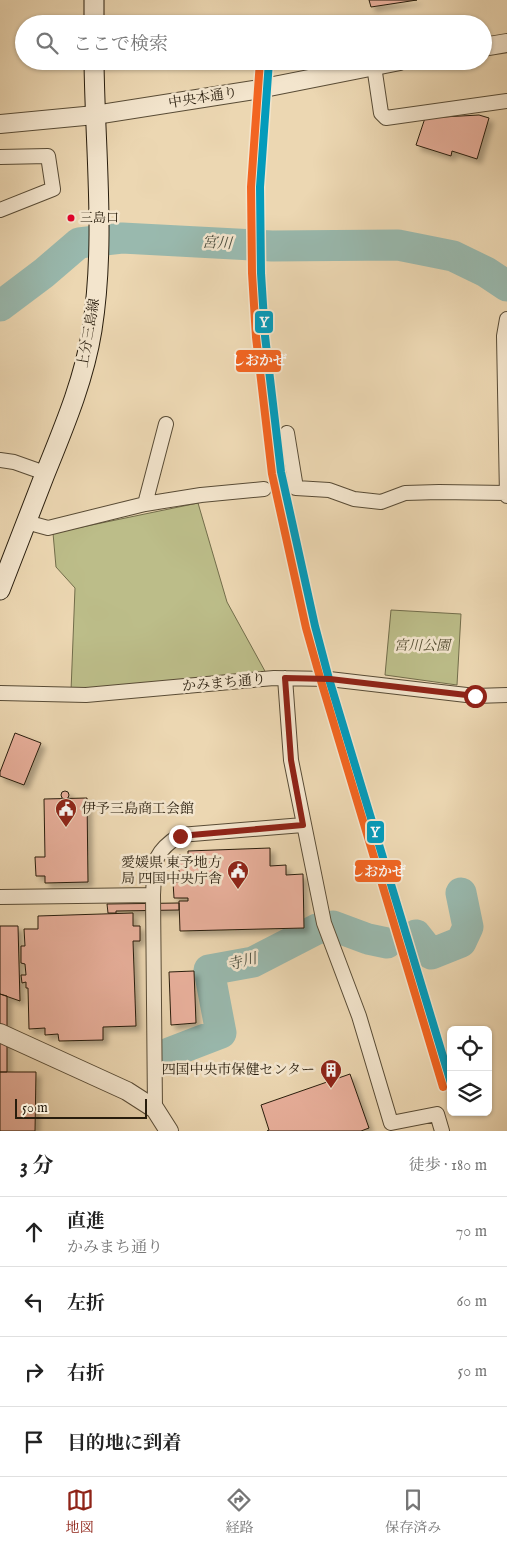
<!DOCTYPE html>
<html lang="ja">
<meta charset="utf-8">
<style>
body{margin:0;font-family:"IM FELL English","Noto Serif JP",serif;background:#f6f6f6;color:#222}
.controls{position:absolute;right:15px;bottom:15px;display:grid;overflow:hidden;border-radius:8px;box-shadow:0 1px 4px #0004}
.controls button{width:45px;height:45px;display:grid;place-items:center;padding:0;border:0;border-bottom:1px solid #e0e0e0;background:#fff;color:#222;font:25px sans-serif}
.scale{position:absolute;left:15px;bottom:12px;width:132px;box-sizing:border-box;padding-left:5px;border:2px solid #281d0d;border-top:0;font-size:14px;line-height:18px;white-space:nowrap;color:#281d0d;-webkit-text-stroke:4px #f3e5cd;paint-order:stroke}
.stop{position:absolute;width:15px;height:15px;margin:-11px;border:4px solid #8f2418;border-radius:50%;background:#fff}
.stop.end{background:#8f2418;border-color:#fff;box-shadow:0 1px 5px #0008}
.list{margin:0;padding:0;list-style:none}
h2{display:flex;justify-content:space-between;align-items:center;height:65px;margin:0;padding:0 20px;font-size:21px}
h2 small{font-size:16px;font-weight:400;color:#767676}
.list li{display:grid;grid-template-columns:32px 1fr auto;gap:15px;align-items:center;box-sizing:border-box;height:70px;padding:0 20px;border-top:1px solid #e0e0e0}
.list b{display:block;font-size:19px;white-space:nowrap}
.list p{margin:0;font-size:16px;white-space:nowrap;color:#767676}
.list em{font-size:16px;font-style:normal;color:#767676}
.icon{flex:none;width:28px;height:28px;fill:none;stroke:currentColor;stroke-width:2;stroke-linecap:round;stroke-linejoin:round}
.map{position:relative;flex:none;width:507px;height:1131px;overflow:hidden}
.search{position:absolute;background:#fff;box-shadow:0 1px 4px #0004;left:15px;right:15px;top:15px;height:55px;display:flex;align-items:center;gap:12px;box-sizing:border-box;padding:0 18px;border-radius:28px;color:#767676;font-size:19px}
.sheet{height:345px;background:#fff}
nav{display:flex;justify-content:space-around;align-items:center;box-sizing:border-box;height:70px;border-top:1px solid #e0e0e0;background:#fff;font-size:14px;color:#767676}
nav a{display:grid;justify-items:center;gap:2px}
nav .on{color:#8f2418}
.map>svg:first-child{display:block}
.green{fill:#bcbd89;stroke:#726d4b}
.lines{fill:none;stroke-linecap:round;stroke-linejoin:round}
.river{stroke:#99b9ae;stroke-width:31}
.building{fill:#e9b09c;stroke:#281d0d;filter:url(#shadow)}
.minor-casing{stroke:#594c36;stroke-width:16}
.tertiary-casing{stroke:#594c36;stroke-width:20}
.secondary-casing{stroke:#281d0d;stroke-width:21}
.minor{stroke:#f3e5cd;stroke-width:14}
.tertiary{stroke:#f3e5cd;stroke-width:18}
.secondary{stroke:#f3e5cd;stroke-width:19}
.rail-1-casing{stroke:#f3e5cd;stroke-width:11}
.rail-2-casing{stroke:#f3e5cd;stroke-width:11}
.rail-1{stroke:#049bbb;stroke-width:8}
.rail-2{stroke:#f26522;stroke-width:8}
.route{stroke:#8f2418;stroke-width:6}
.bus-dot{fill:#e4002b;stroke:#f3e5cd;stroke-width:2}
.labels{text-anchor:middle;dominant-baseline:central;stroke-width:5;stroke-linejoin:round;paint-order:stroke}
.bus-label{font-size:13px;fill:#281d0d;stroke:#f3e5cd;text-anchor:start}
.street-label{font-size:14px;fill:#281d0d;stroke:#f3e5cd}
.park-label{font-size:14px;font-style:italic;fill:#544d32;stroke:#f3e5cd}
.poi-label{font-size:14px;fill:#281d0d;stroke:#f3e5cd;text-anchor:end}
.water-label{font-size:15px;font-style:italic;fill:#4a4c3d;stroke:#f3e5cd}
.line-badge{stroke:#f3e5cd;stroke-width:2}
.badge-label{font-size:14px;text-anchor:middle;font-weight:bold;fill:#fff}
</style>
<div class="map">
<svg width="507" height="1131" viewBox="0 0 507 1131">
<defs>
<filter id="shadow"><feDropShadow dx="4.5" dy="4.5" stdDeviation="2.5" flood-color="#0004"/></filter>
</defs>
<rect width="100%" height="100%" fill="#ecd7b2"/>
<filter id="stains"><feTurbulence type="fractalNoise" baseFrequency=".004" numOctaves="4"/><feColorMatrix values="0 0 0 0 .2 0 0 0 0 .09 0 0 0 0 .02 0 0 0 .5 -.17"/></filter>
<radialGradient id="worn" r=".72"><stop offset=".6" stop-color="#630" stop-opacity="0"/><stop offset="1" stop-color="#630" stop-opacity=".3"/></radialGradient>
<path class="green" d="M198,503l29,99 39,71 -195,18 4,-103 -19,-21 -3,-34z
M391,610l70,4 -4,71 -72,-10z"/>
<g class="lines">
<path class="river" d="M0,306l44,-33 35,-30 43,-5 150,8 126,-1 55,11 33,16 21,14
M416,935l15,19 30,-12 7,-15 -7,-34
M169,1053l52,-20 -12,-63 44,-8 64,-33 16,-3 35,13 19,4"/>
</g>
<path class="building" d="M369,0h48l-46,7z
M479,115l10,3 -12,41 -25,-8 -1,5 -35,-11 9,-27z
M15,733l26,10 -17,42 -24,-9v-4z
M61 795a4 4 0 1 1 8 0a4 4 0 1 1-8 0Z
M87,798l1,84 -43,1v-7h-9l-1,-19h10l-1,-58z
M270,848v18l16,-1v10l17,-1 1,54 -124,3 -1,-30h9v-3h-14l-1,-16h16v-6h-10v-21h9v-4z
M179,903v7l-63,1v2h-8l-1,-9z
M133,913v13h7v15h-7l3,85 -33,1v13l-44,1 -1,-7 -13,1v-7l-16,1 -1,-41h-2v-6l-4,1 -1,-8h5l-1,-11 -4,-1v-17h4l-1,-17h14v-13z
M0,926h18l2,75 -20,-7z
M194,971l2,52 -25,2 -2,-53z
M0,994l7,2v76h-7z
M0,1072h36l-1,59h-35z
M350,1074l19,54 -8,3h-94l2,-1 -8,-25z"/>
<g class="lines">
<g class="minor-casing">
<path id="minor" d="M374,66l7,47 5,5 121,-17
M0,157l48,-1 5,33 -53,21
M507,319l-3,17 3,160
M287,433l9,55 33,2 25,9 27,3 24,-9 34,-1 68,1
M0,460l14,2 31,11
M145,504l21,-80
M26,522l22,6 97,-24 56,-9 63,-6
M285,678l6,82 33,163 35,93 32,107 46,-9 5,17
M0,693l86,2 188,-17 55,1 146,17 32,-1
M0,897l153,-2
M155,1109l-2,-214c2,-32 -2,-41 27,-60l123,-10"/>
</g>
<g class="tertiary-casing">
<path id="tertiary" d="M483,47l24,-4
M0,124l95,-9 159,-25 146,-29
M0,1033l127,58 28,18 14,22"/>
</g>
<g class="secondary-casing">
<path id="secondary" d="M94,0v24
M0,590c15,-39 30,-77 45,-116 19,-47 39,-94 47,-144 14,-89 3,-179 2,-269"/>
</g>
<use href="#minor" class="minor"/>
<use href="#tertiary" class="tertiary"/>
<use href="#secondary" class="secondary"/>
<g class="rail-1-casing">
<path id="rail-1" d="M269,61l-9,126 1,86 4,63 16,136 34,154 14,53 122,404"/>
</g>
<g class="rail-2-casing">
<path id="rail-2" d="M260,61l-9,126 1,86 4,64 16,137 34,154 15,53 122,406"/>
</g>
<use href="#rail-1" class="rail-1"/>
<use href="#rail-2" class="rail-2"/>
</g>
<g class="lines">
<path class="route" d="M180,836l123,-11 -12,-65 -6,-82 45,1 145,17"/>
</g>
<defs>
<g id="civic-pin" transform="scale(1.125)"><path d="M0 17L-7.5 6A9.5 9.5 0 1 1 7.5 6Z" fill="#8f2418" stroke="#f3e5cd"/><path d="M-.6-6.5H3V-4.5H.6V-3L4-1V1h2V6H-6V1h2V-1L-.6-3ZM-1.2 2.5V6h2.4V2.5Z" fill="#fff"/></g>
<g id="building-pin" transform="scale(1.125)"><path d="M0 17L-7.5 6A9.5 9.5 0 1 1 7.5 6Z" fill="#8f2418" stroke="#f3e5cd"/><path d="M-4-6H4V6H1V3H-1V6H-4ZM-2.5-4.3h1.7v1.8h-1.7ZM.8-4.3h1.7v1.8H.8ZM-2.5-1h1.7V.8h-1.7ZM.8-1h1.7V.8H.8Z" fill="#fff"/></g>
</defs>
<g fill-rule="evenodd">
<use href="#civic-pin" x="66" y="809"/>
<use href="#civic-pin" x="238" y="871"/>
<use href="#building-pin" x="331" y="1070"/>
</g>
<circle class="bus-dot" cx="71" cy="218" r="4.5"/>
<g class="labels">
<g class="bus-label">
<text x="80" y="218">三島口</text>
</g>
<g class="street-label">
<text transform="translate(203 98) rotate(-9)">中央本通り</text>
<text transform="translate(89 333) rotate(-80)">上分三島線</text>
<text transform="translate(224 683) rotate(-5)">かみまち通り</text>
</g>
<g class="park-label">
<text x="422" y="646">宮川公園</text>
</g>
<g class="poi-label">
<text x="82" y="809" text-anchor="start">伊予三島商工会館</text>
<text x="222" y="863">愛媛県 東予地方<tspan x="222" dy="16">局 四国中央庁舎</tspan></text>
<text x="315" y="1070">四国中央市保健センター</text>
</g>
<g class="water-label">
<text transform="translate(217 243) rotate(3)">宮川</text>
<text transform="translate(242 962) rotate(-14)">寺川</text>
</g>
</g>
<g class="line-badge">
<rect x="254" y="310" width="20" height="24" rx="5" fill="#049bbb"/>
<rect x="235" y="349" width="47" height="24" rx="5" fill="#f26522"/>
<rect x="366" y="820" width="19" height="24" rx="5" fill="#049bbb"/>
<rect x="354" y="859" width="48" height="24" rx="5" fill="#f26522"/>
</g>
<g class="badge-label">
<text x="264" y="327">Y</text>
<text x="259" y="365">しおかぜ</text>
<text x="375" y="837">Y</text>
<text x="378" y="876">しおかぜ</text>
</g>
<rect width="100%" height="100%" filter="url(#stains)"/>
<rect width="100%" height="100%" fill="url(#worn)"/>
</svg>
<div class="controls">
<button><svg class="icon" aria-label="locate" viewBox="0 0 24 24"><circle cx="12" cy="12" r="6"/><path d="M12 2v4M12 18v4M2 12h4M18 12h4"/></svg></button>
<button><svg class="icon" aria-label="layers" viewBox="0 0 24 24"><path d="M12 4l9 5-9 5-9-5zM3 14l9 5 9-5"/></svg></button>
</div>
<div class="scale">50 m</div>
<div class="stop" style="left:475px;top:696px"></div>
<div class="stop end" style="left:180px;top:836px"></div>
<div class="search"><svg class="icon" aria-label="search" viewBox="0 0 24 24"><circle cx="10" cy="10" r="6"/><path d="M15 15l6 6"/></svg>ここで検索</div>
</div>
<section class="sheet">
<h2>3 分<small>徒歩 · 180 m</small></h2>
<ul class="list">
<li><svg class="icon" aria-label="ahead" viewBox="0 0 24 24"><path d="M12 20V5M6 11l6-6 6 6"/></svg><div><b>直進</b><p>かみまち通り</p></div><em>70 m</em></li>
<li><svg class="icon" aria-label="left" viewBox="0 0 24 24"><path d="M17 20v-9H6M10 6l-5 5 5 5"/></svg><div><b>左折</b></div><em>60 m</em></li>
<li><svg class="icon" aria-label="right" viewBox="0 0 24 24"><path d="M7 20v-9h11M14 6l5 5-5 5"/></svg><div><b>右折</b></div><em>50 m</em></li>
<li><svg class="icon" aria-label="arrive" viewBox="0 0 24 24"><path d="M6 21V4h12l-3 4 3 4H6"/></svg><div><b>目的地に到着</b></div></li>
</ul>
</section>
<nav>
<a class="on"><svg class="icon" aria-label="map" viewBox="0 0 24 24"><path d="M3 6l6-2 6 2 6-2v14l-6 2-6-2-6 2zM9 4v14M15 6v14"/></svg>地図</a>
<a><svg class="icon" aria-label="directions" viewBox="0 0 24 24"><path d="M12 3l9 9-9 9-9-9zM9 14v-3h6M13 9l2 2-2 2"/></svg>経路</a>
<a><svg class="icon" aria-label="saved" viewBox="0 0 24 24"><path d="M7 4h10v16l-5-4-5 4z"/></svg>保存済み</a>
</nav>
